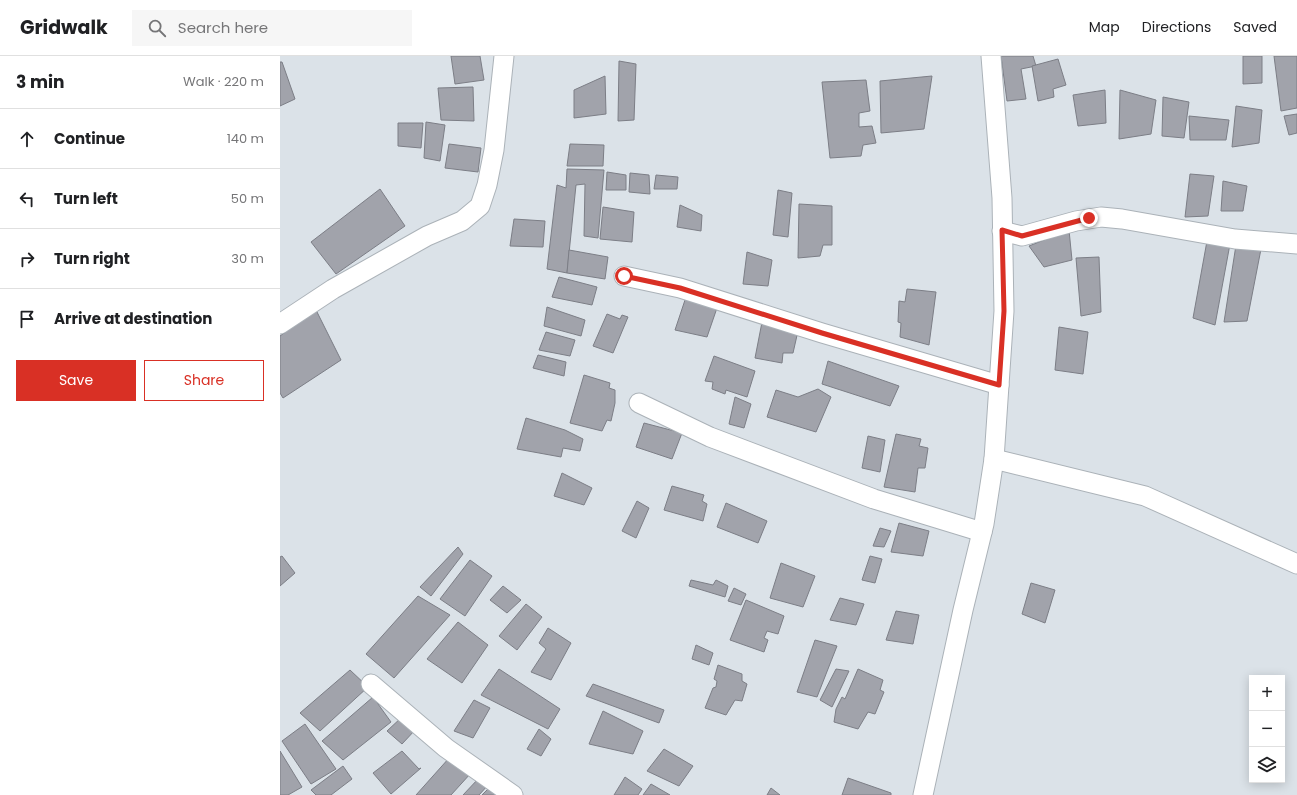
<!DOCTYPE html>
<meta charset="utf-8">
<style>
body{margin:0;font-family:Poppins,sans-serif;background:#f6f6f6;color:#202124}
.controls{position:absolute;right:12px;bottom:12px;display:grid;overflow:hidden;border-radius:0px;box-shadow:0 2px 10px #0003}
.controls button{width:36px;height:36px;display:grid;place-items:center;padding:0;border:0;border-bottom:1px solid #e0e0e0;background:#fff;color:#202124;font:20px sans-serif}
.stop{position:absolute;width:12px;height:12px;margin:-9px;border:3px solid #d93025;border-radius:50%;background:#fff}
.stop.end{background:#d93025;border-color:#fff;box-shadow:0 1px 4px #0008}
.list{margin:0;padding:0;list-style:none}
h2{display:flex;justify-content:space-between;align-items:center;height:52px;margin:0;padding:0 16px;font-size:17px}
h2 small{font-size:13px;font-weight:400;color:#757577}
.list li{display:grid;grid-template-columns:26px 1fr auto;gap:12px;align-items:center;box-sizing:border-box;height:60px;padding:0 16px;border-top:1px solid #e0e0e0}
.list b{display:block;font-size:15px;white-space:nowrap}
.list em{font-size:13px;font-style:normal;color:#757577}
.actions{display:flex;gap:8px;padding:12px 16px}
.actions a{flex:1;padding:9px 0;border:1px solid #d93025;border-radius:0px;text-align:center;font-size:14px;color:#d93025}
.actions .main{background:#d93025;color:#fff}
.icon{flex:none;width:22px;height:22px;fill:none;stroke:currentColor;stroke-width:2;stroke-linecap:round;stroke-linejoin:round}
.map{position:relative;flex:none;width:1017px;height:739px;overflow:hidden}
header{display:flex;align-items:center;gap:24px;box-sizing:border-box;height:56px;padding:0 20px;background:#fff;border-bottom:1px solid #e0e0e0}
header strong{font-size:19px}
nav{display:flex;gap:22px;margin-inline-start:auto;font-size:14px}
.search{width:280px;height:36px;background:#f6f6f6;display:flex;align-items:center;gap:10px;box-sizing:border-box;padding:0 14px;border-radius:0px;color:#757577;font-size:15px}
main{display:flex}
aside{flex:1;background:#fff}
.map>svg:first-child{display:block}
.building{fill:#a1a3ab;stroke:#7c7e86}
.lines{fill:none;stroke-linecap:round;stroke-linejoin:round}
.street-casing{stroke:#abb2b8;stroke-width:21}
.street{stroke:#fff;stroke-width:19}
.route{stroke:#d93025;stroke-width:5}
</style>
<header>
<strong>Gridwalk</strong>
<div class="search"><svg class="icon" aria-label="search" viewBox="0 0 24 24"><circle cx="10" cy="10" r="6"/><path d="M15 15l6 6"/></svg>Search here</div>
<nav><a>Map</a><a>Directions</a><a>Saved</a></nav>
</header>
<main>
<aside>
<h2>3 min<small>Walk · 220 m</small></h2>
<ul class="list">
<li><svg class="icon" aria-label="ahead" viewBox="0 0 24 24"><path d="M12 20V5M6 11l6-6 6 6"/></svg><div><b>Continue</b></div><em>140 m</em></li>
<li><svg class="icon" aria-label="left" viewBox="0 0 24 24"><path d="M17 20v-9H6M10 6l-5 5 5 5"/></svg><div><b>Turn left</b></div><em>50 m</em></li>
<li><svg class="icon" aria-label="right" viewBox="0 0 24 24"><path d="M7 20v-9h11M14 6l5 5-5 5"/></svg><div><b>Turn right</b></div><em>30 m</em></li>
<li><svg class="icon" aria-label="arrive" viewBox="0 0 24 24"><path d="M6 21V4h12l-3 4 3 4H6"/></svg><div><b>Arrive at destination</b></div></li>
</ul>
<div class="actions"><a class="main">Save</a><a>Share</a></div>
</aside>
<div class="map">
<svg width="1017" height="739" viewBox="0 0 1017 739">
<rect width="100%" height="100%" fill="#dbe2e8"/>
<g class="building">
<path d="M171 0H200L204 24 175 28Z"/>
<path d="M721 0H753L756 10 741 13 746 43 727 45Z"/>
<path d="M963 0H982V27L963 28Z"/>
<path d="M994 0H1017V52L1001 55Z"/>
<path d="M778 3 786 29 773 33 774 41 758 45 752 10Z"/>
<path d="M339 5 356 8 354 64 338 65Z"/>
<path d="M0 6H2L15 43 0 50Z"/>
<path d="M325 20 326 58 294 62V34Z"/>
<path d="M652 20 644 73 601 77 600 25Z"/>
<path d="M586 24 590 55 579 57V71L592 70 596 87 583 89 581 100 550 102 542 26Z"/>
<path d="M193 31 194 65 161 64 158 32Z"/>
<path d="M825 34 826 67 798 70 793 39Z"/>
<path d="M840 34 876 44 871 78 839 83Z"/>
<path d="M883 41 909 46 904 82 882 80Z"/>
<path d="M956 50 982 54 979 87 952 91Z"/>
<path d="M1017 58V77L1009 79 1004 60Z"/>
<path d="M909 60 949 64 946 84H910Z"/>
<path d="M146 66 165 69 160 105 144 102Z"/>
<path d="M118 67H143L141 92 118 90Z"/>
<path d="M169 88 201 92 198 116 165 112Z"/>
<path d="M290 88 324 89 323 110H287Z"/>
<path d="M287 113 324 114 318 182 304 180 305 128 296 129 287 217 267 213 277 129 286 132Z"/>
<path d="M327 116 346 119V134H326Z"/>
<path d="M350 117 369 119 370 138 349 136Z"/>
<path d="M910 118 934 120 928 160 905 161Z"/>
<path d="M376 119 398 121 397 133H374Z"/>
<path d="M943 125 967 130 963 155H941Z"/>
<path d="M100 133 125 170 56 218 31 186Z"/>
<path d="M498 134 512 137 508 181 493 179Z"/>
<path d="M519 148 552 150V189H543L540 200 518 202Z"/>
<path d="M400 149 422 159 421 175 397 171Z"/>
<path d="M323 151 354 156 352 186 320 183Z"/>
<path d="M234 163 265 165 263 191 230 190Z"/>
<path d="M789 174 792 204 764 211 749 190Z"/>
<path d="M927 185 950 188 935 269 913 262Z"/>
<path d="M956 189 981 193 967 265 944 266Z"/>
<path d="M289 194 328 201 325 223 287 217Z"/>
<path d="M467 196 492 204 488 230 463 228Z"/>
<path d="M819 201 821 256 801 260 796 202Z"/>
<path d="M279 221 317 231 312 249 272 241Z"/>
<path d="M627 233 656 236 649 289 620 281 621 267 618 266 619 245 625 246Z"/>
<path d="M407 238 438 249 427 281 395 274Z"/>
<path d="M267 251 305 264 301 280 264 270Z"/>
<path d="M36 254 61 304 3 342 0 337V280Z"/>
<path d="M327 258 340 263 342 259 348 261 333 297 313 290Z"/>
<path d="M483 261 518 275 513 297H503L502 307 475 302Z"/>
<path d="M779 271 808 276 803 318 775 314Z"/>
<path d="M266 276 295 284 290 300 259 294Z"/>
<path d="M258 299 286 306 284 320 253 312Z"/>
<path d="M434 300 475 315 467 341 446 334 445 338 432 333 433 326 425 325Z"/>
<path d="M548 305 619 330 610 350 542 328Z"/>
<path d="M304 319 330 327 329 332 335 334V347L331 365 327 364 322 375 290 367Z"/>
<path d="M538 333 551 341 536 376 487 361 496 334 518 341Z"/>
<path d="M455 341 471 348 464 372 449 368Z"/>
<path d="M246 362 285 374 303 383 300 395 283 392 281 401 237 393Z"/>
<path d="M364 367 402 377 392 403 356 391Z"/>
<path d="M616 378 641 383 639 390 648 392 645 412H638L635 436 604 431Z"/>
<path d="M588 380 605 384 600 416 582 412Z"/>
<path d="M282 417 312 432 304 449 274 440Z"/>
<path d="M392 430 424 439 422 445 427 448 423 465 384 454Z"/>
<path d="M357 445 369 452 356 482 342 475Z"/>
<path d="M446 447 487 465 478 487 437 471Z"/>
<path d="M619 467 649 475 643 500 611 496Z"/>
<path d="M600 472 611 475 604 491 593 490Z"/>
<path d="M178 491 183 498 151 540 140 531Z"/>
<path d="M2 500 15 517 0 530V501Z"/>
<path d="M590 500 602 503 595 527 582 524Z"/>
<path d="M190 504 212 520 185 560 160 543Z"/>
<path d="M501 507 535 520 523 551 490 542Z"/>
<path d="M411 524 433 529 436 524 448 530 445 541 409 530Z"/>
<path d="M751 527 775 534 765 567 742 558Z"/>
<path d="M223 530 241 544 227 557 210 544Z"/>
<path d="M454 532 466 538 461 549 448 545Z"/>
<path d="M138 540 170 559 114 622 86 598Z"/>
<path d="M560 542 584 548 576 569 550 564Z"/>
<path d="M466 544 504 560 498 578 487 575 484 582 488 584 484 596 450 584Z"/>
<path d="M246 548 262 561 237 594 219 580Z"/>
<path d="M616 555 639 559 633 588 606 584Z"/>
<path d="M178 566 208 589 182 627 147 603Z"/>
<path d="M268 572 291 587 271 624 251 616 266 593 259 587Z"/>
<path d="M535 584 557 590 537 641 517 636Z"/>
<path d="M416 589 433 597 429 609 412 603Z"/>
<path d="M438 609 462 618V625L467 628 462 645 455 644 446 659 425 652 433 632 436 631 437 625 434 623Z"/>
<path d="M219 613 280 653 268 673 201 639Z"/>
<path d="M556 613 569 615 552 651 540 644Z"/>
<path d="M578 613 603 624 600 634 604 636 595 658 588 656 578 673 554 666 556 653 562 641 565 643Z"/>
<path d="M70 614 88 631 40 675 20 657Z"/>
<path d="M313 628 384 654 379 667 306 640Z"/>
<path d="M93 641 111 666 63 704 42 685Z"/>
<path d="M194 644 210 652 193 682 174 675Z"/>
<path d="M323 655 363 675 353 698 309 688Z"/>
<path d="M123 660 136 673 122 688 107 675Z"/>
<path d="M25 668 56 713 31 728 2 685Z"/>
<path d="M259 673 271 683 261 700 247 693Z"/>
<path d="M384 693 413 710 399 730 367 715Z"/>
<path d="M0 695 22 731 8 739H0Z"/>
<path d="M122 695 139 713 141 712 111 738 93 717Z"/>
<path d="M170 701 191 717 171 739H136Z"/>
<path d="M63 710 72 723 51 739H36L31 734Z"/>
<path d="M345 721 362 733 358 739H334Z"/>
<path d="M199 722 209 728 199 739H183Z"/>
<path d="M568 722 611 737V739H562Z"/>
<path d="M213 728 225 739H202Z"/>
<path d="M371 728 390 739H363Z"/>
<path d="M491 732 500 739H487Z"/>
</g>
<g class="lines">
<defs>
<g id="street">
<path d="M722 175 742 180 796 165 821 161 842 163 955 183 1017 188"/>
<path d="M344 220 400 232 542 277 719 329"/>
<path d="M0 268 53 233 147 180 182 165 200 150 207 129 214 94 224 0"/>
<path d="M359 347 430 381 594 443 702 476"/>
<path d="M714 403 865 440 1017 508"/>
<path d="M91 628 166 692 233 739"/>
<path d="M643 739 683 554 704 468 714 403 724 255 722 142 711 0"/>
</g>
</defs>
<use href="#street" class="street-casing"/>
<use href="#street" class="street"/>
</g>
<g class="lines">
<path class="route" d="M344 220 400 232 542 277 719 329 724 255 722 174 742 180 809 162"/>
</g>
</svg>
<div class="controls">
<button>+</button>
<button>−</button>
<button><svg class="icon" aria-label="layers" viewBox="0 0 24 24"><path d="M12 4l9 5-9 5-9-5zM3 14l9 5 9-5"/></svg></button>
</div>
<div class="stop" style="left:344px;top:220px"></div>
<div class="stop end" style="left:809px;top:162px"></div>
</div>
</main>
